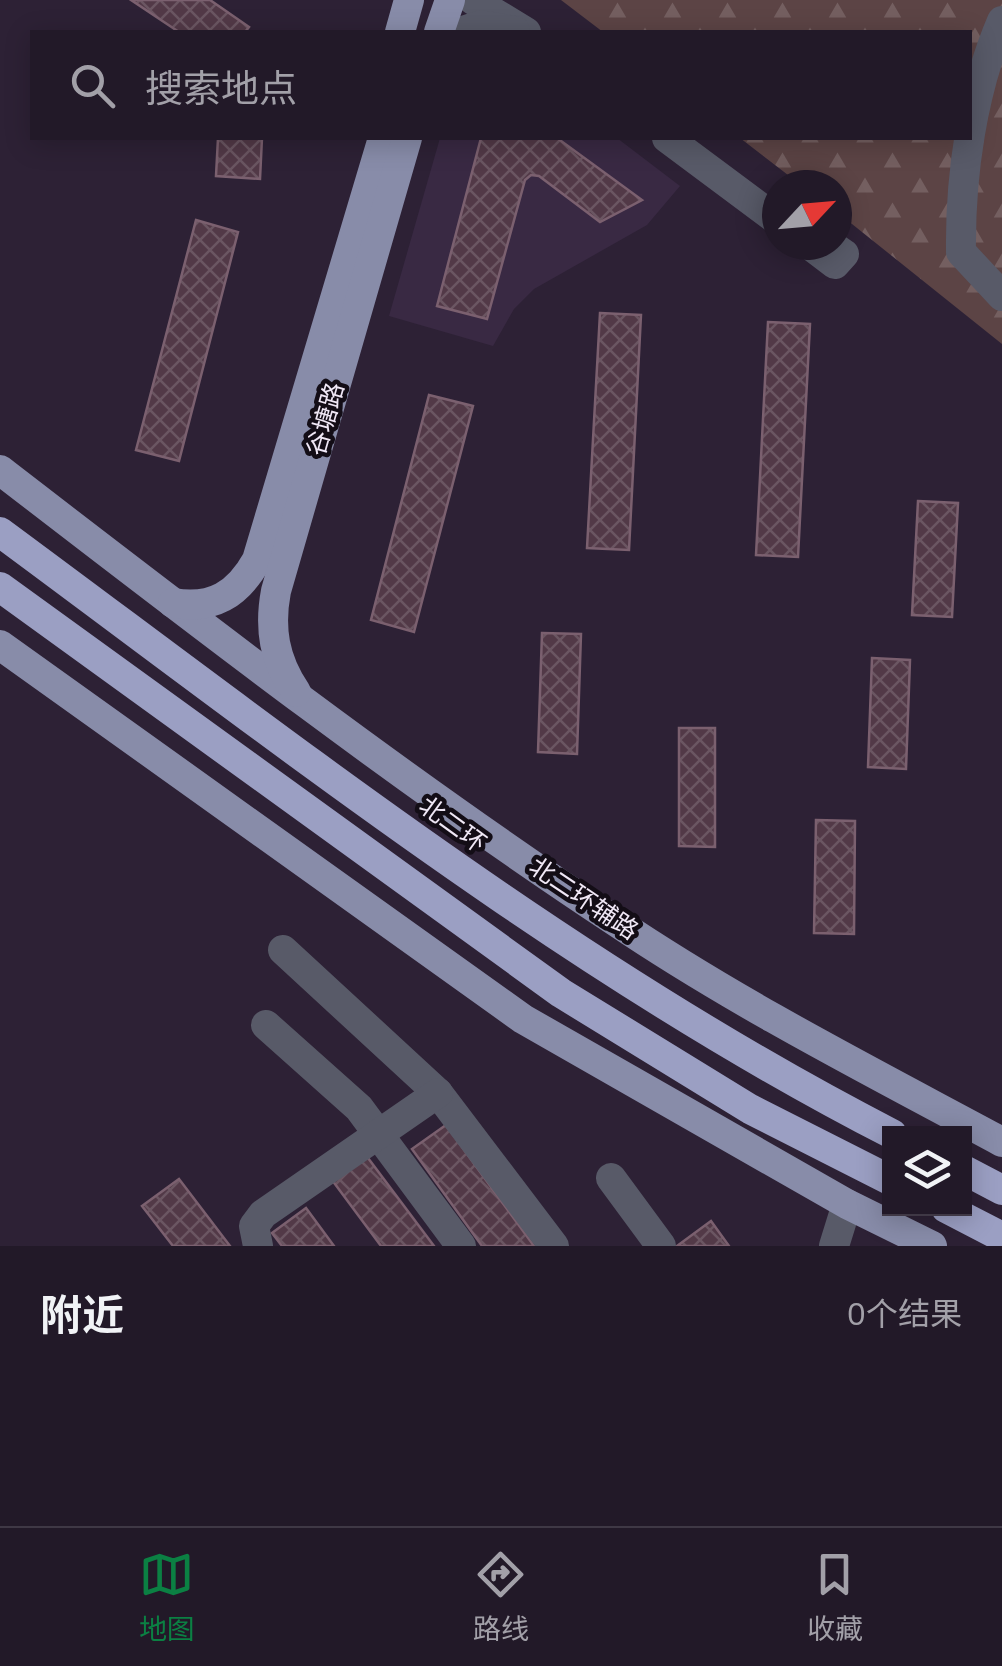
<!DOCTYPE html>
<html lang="zh">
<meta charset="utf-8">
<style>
body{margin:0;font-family:"IBM Plex Sans","Noto Sans SC",sans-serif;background:#2e2634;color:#f1f3f6}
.controls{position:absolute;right:30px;bottom:30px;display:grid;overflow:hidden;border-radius:0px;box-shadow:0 5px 25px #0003}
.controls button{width:90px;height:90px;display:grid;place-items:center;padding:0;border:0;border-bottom:2px solid #3f3845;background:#221928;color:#f1f3f6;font:50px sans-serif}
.compass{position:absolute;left:762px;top:170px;width:90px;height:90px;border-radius:50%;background:#221928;box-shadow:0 5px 25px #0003;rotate:64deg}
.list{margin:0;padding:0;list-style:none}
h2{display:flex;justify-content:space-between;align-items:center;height:130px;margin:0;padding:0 40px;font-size:42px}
h2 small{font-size:32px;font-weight:400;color:#a2a0a8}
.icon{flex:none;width:55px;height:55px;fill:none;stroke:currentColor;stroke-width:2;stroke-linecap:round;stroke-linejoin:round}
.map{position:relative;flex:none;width:1002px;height:1246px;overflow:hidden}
.search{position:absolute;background:#221928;box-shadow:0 5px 25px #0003;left:30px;right:30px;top:30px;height:110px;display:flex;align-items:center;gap:25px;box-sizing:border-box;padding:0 35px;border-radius:0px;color:#a2a0a8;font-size:38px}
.sheet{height:280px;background:#221928}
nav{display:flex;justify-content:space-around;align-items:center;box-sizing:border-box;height:140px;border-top:2px solid #3f3845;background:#221928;font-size:28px;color:#a2a0a8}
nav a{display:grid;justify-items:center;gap:5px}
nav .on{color:#0b8043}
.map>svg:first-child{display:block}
.built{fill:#392943}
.forest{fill:url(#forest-firs)}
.building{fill:url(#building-cross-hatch);stroke:#7b606f;stroke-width:2.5}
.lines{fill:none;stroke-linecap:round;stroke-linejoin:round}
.minor{stroke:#585a68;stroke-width:30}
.major{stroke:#888ca9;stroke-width:30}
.highway{stroke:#9b9fc3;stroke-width:30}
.labels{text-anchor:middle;stroke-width:9;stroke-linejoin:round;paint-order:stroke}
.street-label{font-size:25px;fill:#f0e8f6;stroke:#130d16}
</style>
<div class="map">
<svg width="1002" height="1246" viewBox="0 0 1002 1246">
<defs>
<pattern id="forest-firs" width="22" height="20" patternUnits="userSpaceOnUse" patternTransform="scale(2.5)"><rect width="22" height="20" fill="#5c4445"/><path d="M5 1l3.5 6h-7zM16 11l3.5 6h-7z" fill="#745f60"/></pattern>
<pattern id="building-cross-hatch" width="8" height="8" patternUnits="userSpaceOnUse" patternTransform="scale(2.5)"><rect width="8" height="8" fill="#523947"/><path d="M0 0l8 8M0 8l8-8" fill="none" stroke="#6b5662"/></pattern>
</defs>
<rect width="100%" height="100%" fill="#2d2135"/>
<path class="built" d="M440 138H617L680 186 647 225 534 289 514 309 493 346 389 316Z"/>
<path class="forest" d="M561 0H1002V344L837 212V185H801L740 138H970V32H603Z"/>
<g class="building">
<path d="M131 0H210L249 27 245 32H179Z"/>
<path d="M218 138H262L260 179 216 176Z"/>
<path d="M481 138H557L642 200 600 222 539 176 531 175 525 180 487 319 437 306Z"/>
<path d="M196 220 238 232 179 461 136 450Z"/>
<path d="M600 313 641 315 629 550 587 548Z"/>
<path d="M768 322 810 324 798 557 756 555Z"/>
<path d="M429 395 473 406 414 632 371 620Z"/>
<path d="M918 501 958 503 952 617 912 615Z"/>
<path d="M542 633 581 634 577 754 538 752Z"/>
<path d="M872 658 910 660 906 769 868 767Z"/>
<path d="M679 728H715V847L679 846Z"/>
<path d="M816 820 855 821 854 934 814 933Z"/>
<path d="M446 1125 534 1246H482L412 1149Z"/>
<path d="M365 1154 434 1246H381L332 1180Z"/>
<path d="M179 1179 230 1246H173L142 1206Z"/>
<path d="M306 1208 334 1246H282L272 1233Z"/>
<path d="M711 1221 729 1246H677Z"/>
</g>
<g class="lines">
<g class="minor">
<path d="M473 0 526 32"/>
<path d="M1002 21C972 91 960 176 961 252L1002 296"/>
<path d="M460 32 481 25 515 31"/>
<path d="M667 138 777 220"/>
<path d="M810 245 835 264 844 254 831 245"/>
<path d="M283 950 438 1093 554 1246"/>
<path d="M266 1025 359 1108 461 1246"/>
<path d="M611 1178 661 1246"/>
<path d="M258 1246 254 1226 263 1214 438 1093"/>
<path d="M834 1246 847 1204"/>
</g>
<g class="major">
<path d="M400 32 409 0"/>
<path d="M439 32 450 0"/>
<path d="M0 470C201 625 403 781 615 921 738 1004 872 1072 1002 1142"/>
<path d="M173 603C213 610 238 594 257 560L383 138"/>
<path d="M0 645 523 1019 847 1204 932 1246"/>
<path d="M296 692C274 660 269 628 276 591L407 138"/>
</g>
<g class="highway">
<path d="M0 532C287 744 574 971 892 1134"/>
<path d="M0 587 561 993 750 1109 890 1180"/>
<path d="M964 1170 1002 1190"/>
<path d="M946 1208 1002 1237"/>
</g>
</g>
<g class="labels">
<g class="street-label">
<text transform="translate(325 419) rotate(-74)" y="9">谷塘路</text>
<text transform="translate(453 824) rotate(36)" y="9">北二环</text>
<text transform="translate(584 898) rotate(34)" y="9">北二环辅路</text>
</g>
</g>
</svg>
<div class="controls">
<button><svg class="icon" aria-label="layers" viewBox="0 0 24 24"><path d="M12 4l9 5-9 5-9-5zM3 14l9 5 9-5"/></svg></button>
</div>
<svg class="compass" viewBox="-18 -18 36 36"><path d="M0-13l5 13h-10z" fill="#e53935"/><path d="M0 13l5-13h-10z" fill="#a2a0a8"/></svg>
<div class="search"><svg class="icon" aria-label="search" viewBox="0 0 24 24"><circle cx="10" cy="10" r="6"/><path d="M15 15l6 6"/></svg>搜索地点</div>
</div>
<section class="sheet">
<h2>附近<small>0个结果</small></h2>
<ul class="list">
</ul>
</section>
<nav>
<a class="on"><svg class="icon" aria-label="map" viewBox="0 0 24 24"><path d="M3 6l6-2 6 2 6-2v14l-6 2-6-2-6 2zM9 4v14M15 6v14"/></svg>地图</a>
<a><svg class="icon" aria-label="directions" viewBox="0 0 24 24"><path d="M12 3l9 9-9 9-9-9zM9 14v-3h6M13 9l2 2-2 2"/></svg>路线</a>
<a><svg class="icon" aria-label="saved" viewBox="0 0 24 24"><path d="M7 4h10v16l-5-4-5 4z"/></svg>收藏</a>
</nav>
